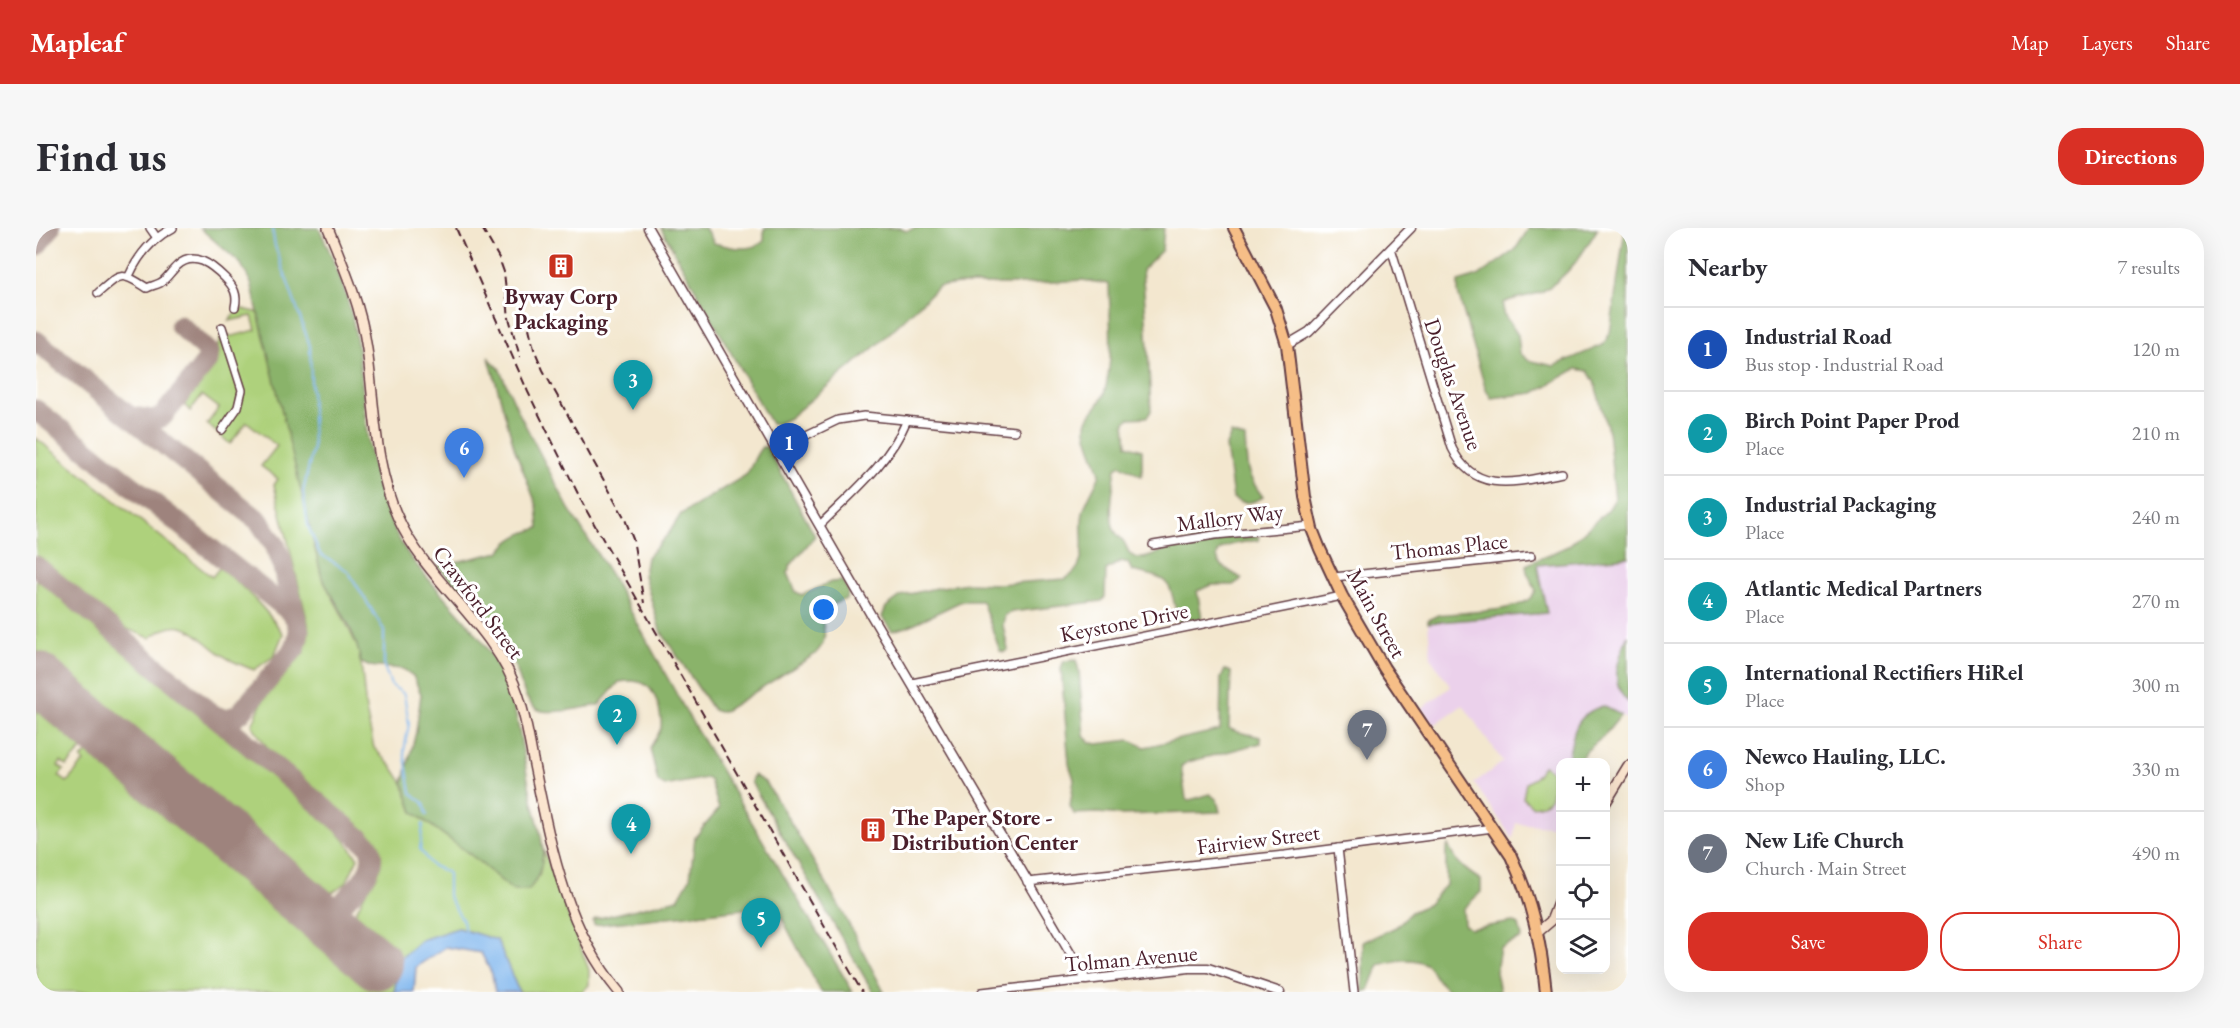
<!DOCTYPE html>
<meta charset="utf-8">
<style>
body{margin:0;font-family:"EB Garamond",serif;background:#f7f7f7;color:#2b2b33}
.controls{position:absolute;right:18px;bottom:18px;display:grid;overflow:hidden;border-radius:12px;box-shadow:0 6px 24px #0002}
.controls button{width:54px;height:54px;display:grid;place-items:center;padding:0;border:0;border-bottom:2px solid #e1e1e2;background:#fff;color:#2b2b33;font:30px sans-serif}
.you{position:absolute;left:788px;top:382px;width:21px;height:21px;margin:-15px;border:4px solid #fff;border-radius:50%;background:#1a73e8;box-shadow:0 0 0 9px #1a73e833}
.badge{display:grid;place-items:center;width:39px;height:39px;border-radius:50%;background:#d93025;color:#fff;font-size:20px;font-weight:700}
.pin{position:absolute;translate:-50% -50px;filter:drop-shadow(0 2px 3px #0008)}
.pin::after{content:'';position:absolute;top:32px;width:21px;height:18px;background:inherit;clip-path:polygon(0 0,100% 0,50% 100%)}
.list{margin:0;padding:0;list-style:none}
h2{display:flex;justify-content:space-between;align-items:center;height:78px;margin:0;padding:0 24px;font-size:26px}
h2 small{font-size:20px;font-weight:400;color:#7c7c81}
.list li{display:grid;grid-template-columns:39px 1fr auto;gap:18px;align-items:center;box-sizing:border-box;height:84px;padding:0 24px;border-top:2px solid #e1e1e2}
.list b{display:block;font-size:22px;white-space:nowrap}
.list p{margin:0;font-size:20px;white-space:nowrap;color:#7c7c81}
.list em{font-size:20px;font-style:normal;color:#7c7c81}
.actions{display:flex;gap:12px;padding:18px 24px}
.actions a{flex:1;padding:14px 0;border:2px solid #d93025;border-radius:24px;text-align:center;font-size:21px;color:#d93025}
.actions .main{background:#d93025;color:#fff}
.icon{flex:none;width:33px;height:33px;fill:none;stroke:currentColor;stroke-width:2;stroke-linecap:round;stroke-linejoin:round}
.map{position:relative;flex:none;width:1592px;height:764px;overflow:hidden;border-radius:24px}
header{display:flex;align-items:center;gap:36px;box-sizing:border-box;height:84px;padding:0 30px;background:#d93025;color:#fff}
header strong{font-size:28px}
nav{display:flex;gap:33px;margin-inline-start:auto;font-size:21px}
.intro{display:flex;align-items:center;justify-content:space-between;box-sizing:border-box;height:144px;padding:0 36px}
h1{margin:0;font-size:42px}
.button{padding:15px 27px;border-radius:24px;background:#d93025;color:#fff;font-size:21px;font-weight:700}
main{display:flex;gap:36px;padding:0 36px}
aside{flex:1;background:#fff;border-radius:24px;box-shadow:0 6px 24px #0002}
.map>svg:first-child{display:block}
.built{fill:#ebd1eb}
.green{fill:#aed17b;stroke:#7c7853;stroke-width:1.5}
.forest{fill:#8ab36b;stroke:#6a694b;stroke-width:1.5}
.water{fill:#7eb5ed;stroke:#646a8c;stroke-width:1.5}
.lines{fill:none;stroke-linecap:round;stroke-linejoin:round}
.stream{stroke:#7eb5ed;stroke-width:2}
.taxiway{stroke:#9e837d;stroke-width:21}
.runway{stroke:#9e837d;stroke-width:52}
.minor-casing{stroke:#633d44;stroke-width:10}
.tertiary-casing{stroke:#633d44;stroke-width:11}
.secondary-casing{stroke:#633d44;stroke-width:12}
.primary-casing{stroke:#633d44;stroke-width:14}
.minor{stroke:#fff;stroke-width:7}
.tertiary{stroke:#fff;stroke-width:8}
.secondary{stroke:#fbe5cf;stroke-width:9}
.primary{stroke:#f6be87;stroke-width:10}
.rail{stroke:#4a1f2b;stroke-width:2;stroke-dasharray:9 4.5;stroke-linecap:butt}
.labels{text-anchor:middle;stroke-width:6;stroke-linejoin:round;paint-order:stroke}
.poi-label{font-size:22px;font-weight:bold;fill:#4a1f2b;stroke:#fff}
.street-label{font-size:22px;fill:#4a1f2b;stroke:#fff}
</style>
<header>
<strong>Mapleaf</strong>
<nav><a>Map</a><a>Layers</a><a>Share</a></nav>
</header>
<div class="intro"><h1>Find us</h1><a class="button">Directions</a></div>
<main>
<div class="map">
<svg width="1592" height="764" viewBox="0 0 1592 764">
<rect width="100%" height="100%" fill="#fff"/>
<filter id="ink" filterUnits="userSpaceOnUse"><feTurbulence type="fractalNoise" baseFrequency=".0167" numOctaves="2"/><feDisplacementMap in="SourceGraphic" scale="12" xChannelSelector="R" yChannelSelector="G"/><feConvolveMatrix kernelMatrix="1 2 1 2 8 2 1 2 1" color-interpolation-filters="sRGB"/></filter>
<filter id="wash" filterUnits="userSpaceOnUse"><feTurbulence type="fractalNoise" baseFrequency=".008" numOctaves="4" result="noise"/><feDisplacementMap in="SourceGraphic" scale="24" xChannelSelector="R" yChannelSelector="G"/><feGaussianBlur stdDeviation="1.35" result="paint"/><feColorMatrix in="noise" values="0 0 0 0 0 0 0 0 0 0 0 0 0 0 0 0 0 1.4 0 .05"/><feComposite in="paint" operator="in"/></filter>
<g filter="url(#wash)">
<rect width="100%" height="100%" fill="#f3e7cf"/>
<path class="built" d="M1592 329V492L1576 482 1532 534H1524V599L1480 595 1477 611 1438 555 1467 534 1427 477 1398 497 1386 480 1415 459 1395 430 1392 395 1511 385 1501 337Z"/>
<g class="green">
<path d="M202 80 224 85 286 350 304 383 324 424 330 483 338 520 357 540 367 555 377 584 435 627 503 648 508 623 553 742V757L546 764H483L461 712 422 700 360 756 358 764H0V472L52 515 31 538 25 534 22 538 28 542 23 548 31 554 48 534 45 531 56 518 330 750 353 723 316 691 343 638V625L338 614 233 522 216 497C220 489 223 479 228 471 241 449 277 423 272 395L238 257 242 251 225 238 241 218 211 194 194 216 171 196 183 180 166 167 154 183 145 173 174 138 186 107 197 108 220 102 216 88 193 93Z"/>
<path d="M0 210 176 349 184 339C208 360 230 380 247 406L238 428 218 442C209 438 199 435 191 430 162 412 150 382 114 410L89 400 81 395 0 330Z"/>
<path d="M0 349C67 400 132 456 196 511 240 548 290 583 322 630L310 655 289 669 0 426Z"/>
<path d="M1508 537 1516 544C1516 563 1521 576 1496 578L1487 570 1490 555 1498 550Z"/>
</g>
<g class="forest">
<path d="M164 0H283C298 32 311 64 318 98 329 151 326 208 342 260 350 283 360 310 375 330 404 368 443 400 465 444 484 483 486 529 496 571 504 606 517 631 493 662H476L435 627 377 584 367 555 380 504 385 466 377 448 367 441 332 438 324 434C323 408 299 373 286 350L215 55 205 36Z"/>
<path d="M625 0H669L678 15C694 19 714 25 728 13V0H864L870 3 880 0H1128L1126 22 1106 42C1111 89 1113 136 1115 183L1111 189 1094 190 1089 194 1091 217 1106 222V246L1105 248 1085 237 1080 240C1078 256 1071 289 1079 303 1081 308 1085 310 1088 314 1092 321 1092 328 1102 330 1112 332 1126 322 1136 319 1158 312 1201 303 1223 309V312C1213 314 1172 315 1183 334 1187 341 1200 346 1206 351L1197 357H1175L1161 363 1166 390 1143 395C1132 356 1141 351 1096 343L1092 335 1085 333 1070 342 1069 369 1066 373 976 384 969 387 967 397 972 422 969 424 964 423 946 373H926L871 399 856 403 846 389 850 379 865 368 900 360 931 355 962 356 1029 351C1058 336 1040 304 1048 281 1052 269 1060 257 1064 246 1061 233 1051 214 1050 202 1048 187 1063 180 1068 166 1078 131 1074 93 1073 56L1046 52 987 56H923L902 59 842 116 753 190 741 196H735Z"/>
<path d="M1493 0H1562C1547 25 1533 48 1507 63 1495 69 1479 69 1467 75V85L1482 107 1484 125 1492 132 1518 138 1567 117 1574 105 1589 0H1592V329L1501 337 1511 385 1392 395V392L1402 387C1426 383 1489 387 1500 363L1491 344 1490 337 1532 318 1572 282 1579 271 1572 202 1558 153 1552 143 1540 141 1498 165 1455 170 1449 159 1422 65V54L1442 48 1479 22Z"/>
<path d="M453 130 463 140 483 185 533 281 574 346 656 494 817 764H785L741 681 736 678 558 697 557 693 559 691 642 671 654 650 659 609 683 581 674 552 670 550 629 558 622 554 614 520C617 513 624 506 625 499 626 493 624 486 623 480 617 457 607 450 583 454L563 477C548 479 516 487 503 482 487 476 485 449 477 434 460 399 429 369 403 339L402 334 415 335 464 324C474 309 487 305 503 300L501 278 479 222Z"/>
<path d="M1195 206 1209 210C1211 238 1209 246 1227 269 1217 275 1208 277 1197 270L1190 218Z"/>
<path d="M726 219H731L779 308 754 338 752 345 760 364 766 367 795 354 806 353 812 362 811 371C805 373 798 375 793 379 775 392 802 405 778 427L690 482 683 484 677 482 624 402 608 347 611 329 633 305 645 286 710 247C717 237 718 228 726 219Z"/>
<path d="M1592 407V474C1572 454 1583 430 1592 407Z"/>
<path d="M1040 432 1043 443 1048 508 1054 514 1061 516 1094 512 1109 519 1184 502 1185 449 1189 442 1195 444 1193 500C1199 505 1215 506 1224 509L1225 515 1152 534 1145 538 1150 571 1154 572 1174 566 1181 572 1184 584 1086 587 1061 585 1038 586 1034 578 1038 551 1033 536 1025 440 1028 433Z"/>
<path d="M1567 478 1585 487 1568 508 1548 525 1543 534H1532C1536 508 1538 486 1567 478Z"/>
<path d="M717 547 729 554 751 588 806 683 848 764H837L715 554Z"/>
<path d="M1412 617C1418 633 1430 643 1445 652V664L1427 681 1428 696 1434 701 1477 694 1483 697 1486 710 1464 720 1460 744 1464 764H1412C1409 756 1404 756 1400 750 1397 746 1395 740 1391 737 1377 728 1358 733 1343 737L1333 762 1327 764V714L1360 699 1375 684 1391 677 1410 657V622Z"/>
</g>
<path class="water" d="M422 700 461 712 483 764H459L456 746 445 725 410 719 380 739 378 764H358L365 730 385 712Z"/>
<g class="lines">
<g class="stream">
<path d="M236 0 239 18 274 118 277 220 267 264 272 298 284 326 312 343 348 402V439L355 457 368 466 373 496 368 523 375 565 388 575 391 587"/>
<path d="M387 596 384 621 395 637 412 645V668L427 693 429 704"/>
</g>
<g class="taxiway">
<path d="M0 18 14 0"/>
<path d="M0 113 223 293 239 317 245 332 263 403 262 410 259 420 205 484C195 492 187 492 177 487"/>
<path d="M0 182 256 385 259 390"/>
<path d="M96 189 116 192 126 189 172 132 173 124 144 98"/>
<path d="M0 338 333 618C344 642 319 660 305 677 294 686 284 684 272 678"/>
</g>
<path class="runway" d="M0 449 341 736"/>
</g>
</g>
<g filter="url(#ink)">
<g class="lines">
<defs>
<g id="minor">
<path d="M114 0 121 10"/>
<path d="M1355 20 1416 220C1439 269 1484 253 1526 245"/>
<path d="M93 48C102 28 117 10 137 0"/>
<path d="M62 65C85 45 85 43 111 60 115 58 120 57 124 55 130 52 135 43 141 38 158 22 176 37 189 50 198 59 202 67 199 79"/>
<path d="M186 202 202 179 206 162 186 99"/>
<path d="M741 221 802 192 828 188 979 203"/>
<path d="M784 297C816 265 853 235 871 192"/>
<path d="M1117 317 1179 307 1275 298"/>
<path d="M1298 349 1495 328"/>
<path d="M876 455 1306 368"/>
<path d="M1302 620 1318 764"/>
<path d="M991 654 1249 627 1457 600"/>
<path d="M946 764 1050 752"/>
</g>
<g id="tertiary">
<path d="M612 0 835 387 1050 752 1153 740H1172L1244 764"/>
<path d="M1251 117 1273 104 1375 0"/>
</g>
<g id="secondary">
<path d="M292 0C308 39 325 78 331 121 339 177 338 238 362 290 391 355 459 397 482 466 489 487 493 510 497 532 514 614 528 698 583 764"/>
<path d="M1570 574 1592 538"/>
<path d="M1502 704 1515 693 1524 670"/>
</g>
<path id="primary" d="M1198 0 1240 81 1251 117 1269 269 1276 301 1284 321 1306 368 1348 440 1475 628C1496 673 1505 715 1510 764"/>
</defs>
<use href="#minor" class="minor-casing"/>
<use href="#tertiary" class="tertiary-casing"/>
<use href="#secondary" class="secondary-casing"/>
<use href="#primary" class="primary-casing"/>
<use href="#minor" class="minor"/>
<use href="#tertiary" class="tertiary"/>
<use href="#secondary" class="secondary"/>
<use href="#primary" class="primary"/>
<g class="rail">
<path d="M420 0 492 164 549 280 826 764"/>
<path d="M446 0 463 30 468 44 473 90 484 129"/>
<path d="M493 100 498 121 507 142 588 289 597 311 608 375"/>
</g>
</g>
</g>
<defs>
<symbol id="building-square" viewBox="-11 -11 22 22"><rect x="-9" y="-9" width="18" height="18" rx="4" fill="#c8321e" stroke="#fff"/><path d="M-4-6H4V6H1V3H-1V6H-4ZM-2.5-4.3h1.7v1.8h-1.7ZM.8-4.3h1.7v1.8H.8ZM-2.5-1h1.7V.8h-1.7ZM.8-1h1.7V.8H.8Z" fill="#fff"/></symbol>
</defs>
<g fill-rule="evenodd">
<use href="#building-square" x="510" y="23" width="30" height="30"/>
<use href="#building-square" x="822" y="587" width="30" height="30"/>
</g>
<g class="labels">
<g class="poi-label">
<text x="525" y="76">Byway Corp<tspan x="525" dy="25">Packaging</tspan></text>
<text x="856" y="597" text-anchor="start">The Paper Store -<tspan x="856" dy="25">Distribution Center</tspan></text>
</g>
<g class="street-label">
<text transform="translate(1418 156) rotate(71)" y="8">Douglas Avenue</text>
<text transform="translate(1194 289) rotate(-7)" y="8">Mallory Way</text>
<text transform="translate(1413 318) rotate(-6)" y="8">Thomas Place</text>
<text transform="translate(443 374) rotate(53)" y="8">Crawford Street</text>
<text transform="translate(1341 385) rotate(61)" y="8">Main Street</text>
<text transform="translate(1088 394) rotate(-11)" y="8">Keystone Drive</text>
<text transform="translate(1222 611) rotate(-7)" y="8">Fairview Street</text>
<text transform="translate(1095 730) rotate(-5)" y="8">Tolman Avenue</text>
</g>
</g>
</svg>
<div class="controls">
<button>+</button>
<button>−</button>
<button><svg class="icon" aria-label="locate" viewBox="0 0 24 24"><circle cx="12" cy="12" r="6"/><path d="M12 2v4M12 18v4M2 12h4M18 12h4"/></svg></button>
<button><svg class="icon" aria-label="layers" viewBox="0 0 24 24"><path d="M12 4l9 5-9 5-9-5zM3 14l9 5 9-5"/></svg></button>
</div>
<div class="you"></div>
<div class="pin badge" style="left:753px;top:245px;background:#1a4fb4">1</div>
<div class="pin badge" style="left:581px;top:517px;background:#0f9aa8">2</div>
<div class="pin badge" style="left:597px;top:182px;background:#0f9aa8">3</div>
<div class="pin badge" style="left:595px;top:626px;background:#0f9aa8">4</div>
<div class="pin badge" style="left:725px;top:720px;background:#0f9aa8">5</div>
<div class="pin badge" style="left:428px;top:250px;background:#3f7fe0">6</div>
<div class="pin badge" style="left:1331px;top:532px;background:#6b7280">7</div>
</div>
<aside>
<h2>Nearby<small>7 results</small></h2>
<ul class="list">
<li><span class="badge" style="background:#1a4fb4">1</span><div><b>Industrial Road</b><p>Bus stop · Industrial Road</p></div><em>120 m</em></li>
<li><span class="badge" style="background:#0f9aa8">2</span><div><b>Birch Point Paper Prod</b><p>Place</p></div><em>210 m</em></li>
<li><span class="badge" style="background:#0f9aa8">3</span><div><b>Industrial Packaging</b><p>Place</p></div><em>240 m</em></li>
<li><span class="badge" style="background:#0f9aa8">4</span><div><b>Atlantic Medical Partners</b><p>Place</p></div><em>270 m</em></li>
<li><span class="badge" style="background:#0f9aa8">5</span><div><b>International Rectifiers HiRel</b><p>Place</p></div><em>300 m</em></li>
<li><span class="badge" style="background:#3f7fe0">6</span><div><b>Newco Hauling, LLC.</b><p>Shop</p></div><em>330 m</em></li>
<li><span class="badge" style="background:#6b7280">7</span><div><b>New Life Church</b><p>Church · Main Street</p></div><em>490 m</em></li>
</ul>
<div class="actions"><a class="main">Save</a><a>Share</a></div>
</aside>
</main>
